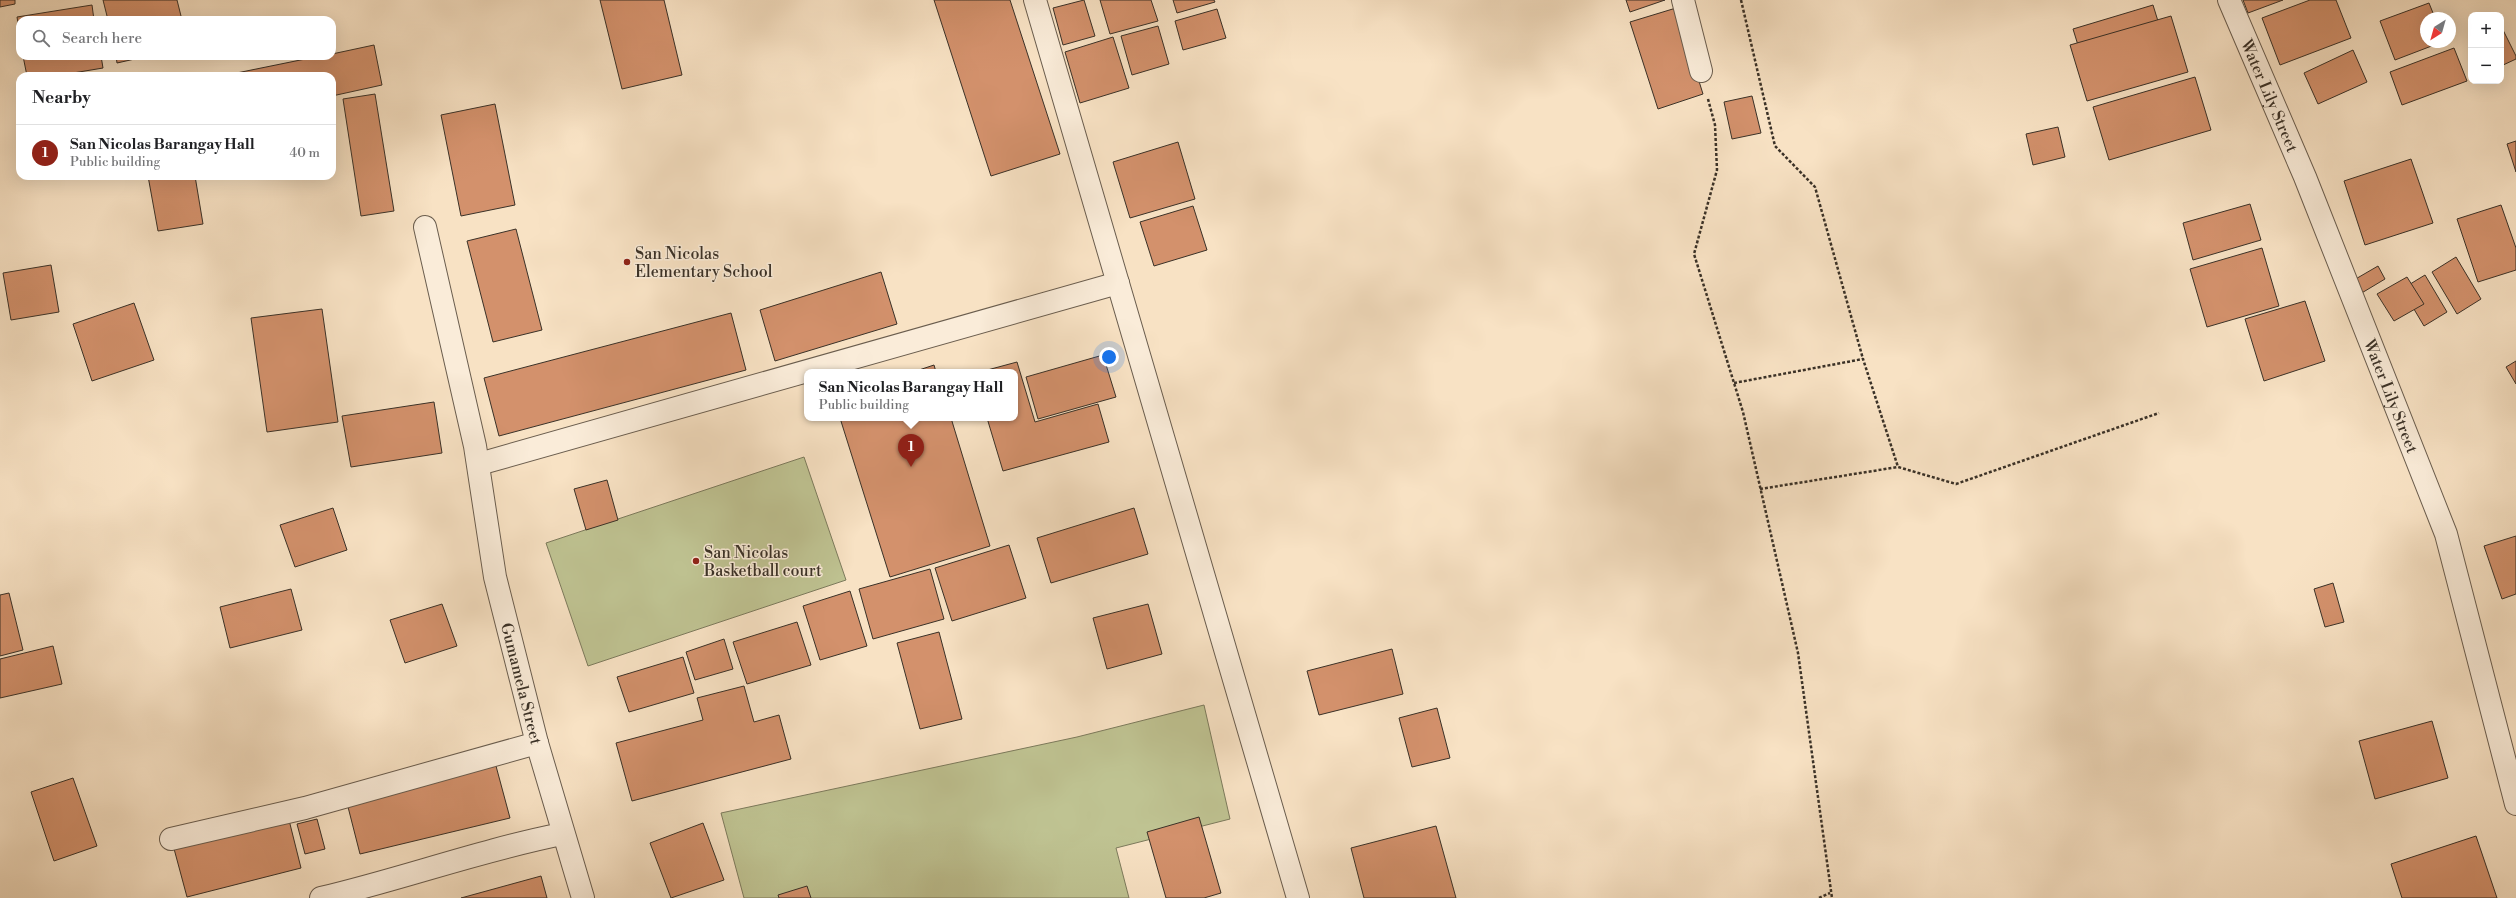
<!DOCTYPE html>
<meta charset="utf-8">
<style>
body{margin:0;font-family:"Libre Bodoni",serif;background:#f6f6f6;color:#202124}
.controls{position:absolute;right:12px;top:12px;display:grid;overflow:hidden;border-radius:8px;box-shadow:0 4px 16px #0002}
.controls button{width:36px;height:36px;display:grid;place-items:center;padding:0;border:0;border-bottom:1px solid #e0e0e0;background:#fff;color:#202124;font:20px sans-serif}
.compass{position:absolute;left:2420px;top:12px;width:36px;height:36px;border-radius:50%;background:#fff;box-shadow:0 4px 16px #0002;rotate:217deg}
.you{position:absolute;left:1109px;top:357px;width:14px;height:14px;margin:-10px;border:3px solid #fff;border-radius:50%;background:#1a73e8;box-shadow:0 0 0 6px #1a73e833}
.badge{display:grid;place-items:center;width:26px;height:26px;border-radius:50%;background:#8f2418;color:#fff;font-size:13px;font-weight:700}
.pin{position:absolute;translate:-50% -33px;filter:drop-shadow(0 1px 2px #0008)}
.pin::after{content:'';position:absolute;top:21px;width:14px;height:12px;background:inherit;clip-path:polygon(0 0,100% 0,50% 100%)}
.popup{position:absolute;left:804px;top:369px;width:214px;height:52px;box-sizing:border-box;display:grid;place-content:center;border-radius:8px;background:#fff;filter:drop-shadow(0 1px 3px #0005);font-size:13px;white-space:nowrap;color:#757577}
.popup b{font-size:15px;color:#202124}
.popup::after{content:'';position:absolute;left:50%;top:100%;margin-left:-8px;border:8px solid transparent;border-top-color:#fff}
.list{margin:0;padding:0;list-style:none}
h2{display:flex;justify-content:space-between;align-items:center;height:52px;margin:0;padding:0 16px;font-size:17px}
h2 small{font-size:13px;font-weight:400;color:#757577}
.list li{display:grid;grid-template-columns:26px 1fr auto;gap:12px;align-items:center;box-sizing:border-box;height:56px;padding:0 16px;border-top:1px solid #e0e0e0}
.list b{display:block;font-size:15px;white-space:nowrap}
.list p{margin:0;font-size:13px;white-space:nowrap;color:#757577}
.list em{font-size:13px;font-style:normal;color:#757577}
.icon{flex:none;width:22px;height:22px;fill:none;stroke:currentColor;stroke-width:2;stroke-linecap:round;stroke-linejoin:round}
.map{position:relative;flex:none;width:2516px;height:898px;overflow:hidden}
.search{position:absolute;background:#fff;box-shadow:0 4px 16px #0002;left:16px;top:16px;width:320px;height:44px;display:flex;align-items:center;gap:10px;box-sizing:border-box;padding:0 14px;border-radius:12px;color:#757577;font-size:15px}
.panel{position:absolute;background:#fff;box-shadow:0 4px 16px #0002;left:16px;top:72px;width:320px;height:108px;border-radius:12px}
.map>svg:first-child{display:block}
.green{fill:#bfc392;stroke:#7c7a5c}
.building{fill:#d3916c;stroke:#3a3127}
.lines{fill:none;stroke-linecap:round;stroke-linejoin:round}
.minor-casing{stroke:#6a5d4e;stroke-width:24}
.path{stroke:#3a3127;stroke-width:2.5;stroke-dasharray:3 2;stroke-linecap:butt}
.minor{stroke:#faecd9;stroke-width:22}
.poi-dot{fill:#8f2418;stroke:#faecd9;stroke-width:1.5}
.labels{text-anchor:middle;stroke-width:3;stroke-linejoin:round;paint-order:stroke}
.street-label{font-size:16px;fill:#3a3127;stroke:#faecd9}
.poi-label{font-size:16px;fill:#3a3127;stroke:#faecd9;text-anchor:start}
</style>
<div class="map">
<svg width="2516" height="898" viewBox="0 0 2516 898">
<rect width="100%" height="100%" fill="#f8e2c4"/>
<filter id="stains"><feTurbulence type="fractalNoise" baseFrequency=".005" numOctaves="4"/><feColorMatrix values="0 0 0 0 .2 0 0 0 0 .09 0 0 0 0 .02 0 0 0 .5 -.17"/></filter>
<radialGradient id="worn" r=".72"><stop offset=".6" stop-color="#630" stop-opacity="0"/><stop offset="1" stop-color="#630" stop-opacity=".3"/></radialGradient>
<g class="green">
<path d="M804 457 846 580 588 666 546 543Z"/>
<path d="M1204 705 1230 819 1116 848 1129 898H744L721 813 1077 737Z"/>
</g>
<g class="building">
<path d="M0 0H15V4L0 7Z"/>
<path d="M103 0H177L182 20H108Z"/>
<path d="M600 0H664L682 75 622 89Z"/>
<path d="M934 0H1010L1060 154 991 176Z"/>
<path d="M1084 0 1095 36 1063 45 1053 8Z"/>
<path d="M1100 0H1151L1158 21 1110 34Z"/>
<path d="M1173 0H1214L1215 2 1177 13Z"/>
<path d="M1626 0H1665L1630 12Z"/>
<path d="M2243 0H2283L2248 13Z"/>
<path d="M2310 0H2336L2351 38 2280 65 2262 18Z"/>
<path d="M2429 3 2435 18H2426V42H2442L2395 60 2380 21Z"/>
<path d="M92 5 94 20H20V36L17 17Z"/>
<path d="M2153 5 2170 60 2090 84 2073 29Z"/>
<path d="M1676 8 1703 94 1658 109 1630 22Z"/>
<path d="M1217 9 1226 38 1183 50 1175 21Z"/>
<path d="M2171 16 2188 72 2087 101 2070 45Z"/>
<path d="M1158 26 1169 64 1132 75 1121 36Z"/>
<path d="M2501 26 2516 56V59L2501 66Z"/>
<path d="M1113 37 1129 88 1080 103 1065 52Z"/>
<path d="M374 45 382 85 332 96V76H222L320 56H332V54Z"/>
<path d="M2454 48 2467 81 2402 105 2390 72Z"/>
<path d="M2353 50 2367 82 2318 104 2304 73Z"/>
<path d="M23 56H101L103 68 55 76H27Z"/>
<path d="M116 56H148L117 63Z"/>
<path d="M2195 77 2211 130 2109 160 2093 107Z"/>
<path d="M375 94 394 211 361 216 343 99Z"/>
<path d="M1752 96 1761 133 1732 139 1724 102Z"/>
<path d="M495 104 515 205 461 216 441 115Z"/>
<path d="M2058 127 2065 157 2033 165 2026 134Z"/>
<path d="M2516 141V172L2507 144Z"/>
<path d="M1178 142 1195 199 1130 218 1113 162Z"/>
<path d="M2411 159 2433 223 2365 245 2344 181Z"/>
<path d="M148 176H195L203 224 158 231Z"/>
<path d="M2250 204 2261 240 2193 260 2183 223Z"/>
<path d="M2501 205 2516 248V270L2478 282 2457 219Z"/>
<path d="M1193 206 1207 250 1154 266 1140 222Z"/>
<path d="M516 229 542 330 493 342 467 241Z"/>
<path d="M2262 248 2279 306 2207 327 2190 269Z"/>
<path d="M2456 257 2481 299 2457 314 2432 272Z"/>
<path d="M51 265 59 312 11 320 3 273Z"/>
<path d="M2378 266 2385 279 2355 297 2347 284Z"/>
<path d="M881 272 897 324 775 361 760 310Z"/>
<path d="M2425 275 2447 312 2424 326 2402 289Z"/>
<path d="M2407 277 2424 304 2394 321 2377 294Z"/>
<path d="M2305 301 2325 361 2264 381 2245 319Z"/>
<path d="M134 303 154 360 92 381 73 324Z"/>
<path d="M322 309 338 422 267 432 251 318Z"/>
<path d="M731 313 746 370 499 436 484 378Z"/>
<path d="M1103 355 1116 397 1038 419 1026 377Z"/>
<path d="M2516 361V384L2506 367Z"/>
<path d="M1017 362 1035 422 1098 404 1109 442 1003 471 987 418H1015V372H980Z"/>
<path d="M934 365 936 372H913Z"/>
<path d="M434 402 442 453 351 467 342 416Z"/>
<path d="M840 418H951L990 546 890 577Z"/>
<path d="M607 480 618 520 586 530 574 489Z"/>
<path d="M333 508 347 550 295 567 280 525Z"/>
<path d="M1134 508 1148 554 1051 583 1037 538Z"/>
<path d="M2516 536V594L2502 599 2484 546Z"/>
<path d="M1009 545 1026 598 952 621 935 568Z"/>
<path d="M930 569 944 619 873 639 859 589Z"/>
<path d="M2333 583 2344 622 2325 627 2314 589Z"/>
<path d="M291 589 302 630 230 648 220 607Z"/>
<path d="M850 591 867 646 820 660 803 606Z"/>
<path d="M9 593 23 650 0 656V595Z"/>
<path d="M442 604 457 646 405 663 390 620Z"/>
<path d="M1148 604 1162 654 1107 669 1093 618Z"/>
<path d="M797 622 811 665 747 684 733 642Z"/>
<path d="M939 632 962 719 920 729 897 643Z"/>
<path d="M724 639 733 669 695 680 686 652Z"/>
<path d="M53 646 62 684 0 698V659Z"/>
<path d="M1392 649 1403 694 1319 715 1307 671Z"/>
<path d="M683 657 694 693 629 712 617 677Z"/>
<path d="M744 686 754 722 779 715 791 759 632 801 616 743 703 720 697 698Z"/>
<path d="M1437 708 1450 758 1412 767 1399 718Z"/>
<path d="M2432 721 2448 778 2375 799 2359 741Z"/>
<path d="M496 766 510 818 360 854 347 803Z"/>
<path d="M73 778 97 846 54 861 31 792Z"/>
<path d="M288 816 301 868 187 897 173 845Z"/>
<path d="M1199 817 1221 893 1204 898H1166L1147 832Z"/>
<path d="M317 819 325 849 305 854 297 824Z"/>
<path d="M703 823 724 880 671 898 650 843Z"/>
<path d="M1436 826 1456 898H1364L1351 848Z"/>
<path d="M2476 836 2497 898H2402L2391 864Z"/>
<path d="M541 876 547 898H461Z"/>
<path d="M807 886 811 898H779L778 895Z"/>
</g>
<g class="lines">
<defs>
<g id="minor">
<path d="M1035 0 1298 898"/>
<path d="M1683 0 1701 71"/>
<path id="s1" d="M2229 0 2305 177 2446 534 2516 804"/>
<path id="s2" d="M425 227 475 446 495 577 537 743 583 898"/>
<path d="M479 464 1118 283"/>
<path d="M171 839 305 808 537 743"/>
<path d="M321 898C402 879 481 850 562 834"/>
</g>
</defs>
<use href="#minor" class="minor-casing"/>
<g class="path">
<path d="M1741 0 1775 146 1815 187 1863 359"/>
<path d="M1708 99 1715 125 1717 170 1694 254 1743 412 1798 653 1832 898"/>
<path d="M1734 383 1863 359 1898 467"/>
<path d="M1760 489 1898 467 1956 484 2159 413"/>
<path d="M1819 898 1830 893"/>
</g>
<use href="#minor" class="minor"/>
</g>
<g class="poi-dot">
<circle cx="627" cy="262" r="4"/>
<circle cx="696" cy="561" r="4"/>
</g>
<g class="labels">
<g class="street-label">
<text dy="6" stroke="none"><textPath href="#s1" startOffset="104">Water Lily Street</textPath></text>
<text dy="6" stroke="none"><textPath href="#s1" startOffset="428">Water Lily Street</textPath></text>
<text dy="6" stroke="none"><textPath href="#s2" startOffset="467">Gumamela Street</textPath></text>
</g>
<g class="poi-label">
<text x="635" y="259">San Nicolas<tspan x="635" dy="18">Elementary School</tspan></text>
<text x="704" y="558">San Nicolas<tspan x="704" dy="18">Basketball court</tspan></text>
</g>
</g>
<rect width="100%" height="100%" filter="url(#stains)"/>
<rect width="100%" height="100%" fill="url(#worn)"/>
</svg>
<div class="controls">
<button>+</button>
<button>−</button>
</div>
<svg class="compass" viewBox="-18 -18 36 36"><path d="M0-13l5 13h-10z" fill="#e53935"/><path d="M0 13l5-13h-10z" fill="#757577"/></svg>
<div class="you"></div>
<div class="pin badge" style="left:911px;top:467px">1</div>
<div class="popup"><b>San Nicolas Barangay Hall</b>Public building</div>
<div class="search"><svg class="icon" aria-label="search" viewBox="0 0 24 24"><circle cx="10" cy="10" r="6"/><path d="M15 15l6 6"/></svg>Search here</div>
<section class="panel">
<h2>Nearby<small></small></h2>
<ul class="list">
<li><span class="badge">1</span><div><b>San Nicolas Barangay Hall</b><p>Public building</p></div><em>40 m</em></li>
</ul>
</section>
</div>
